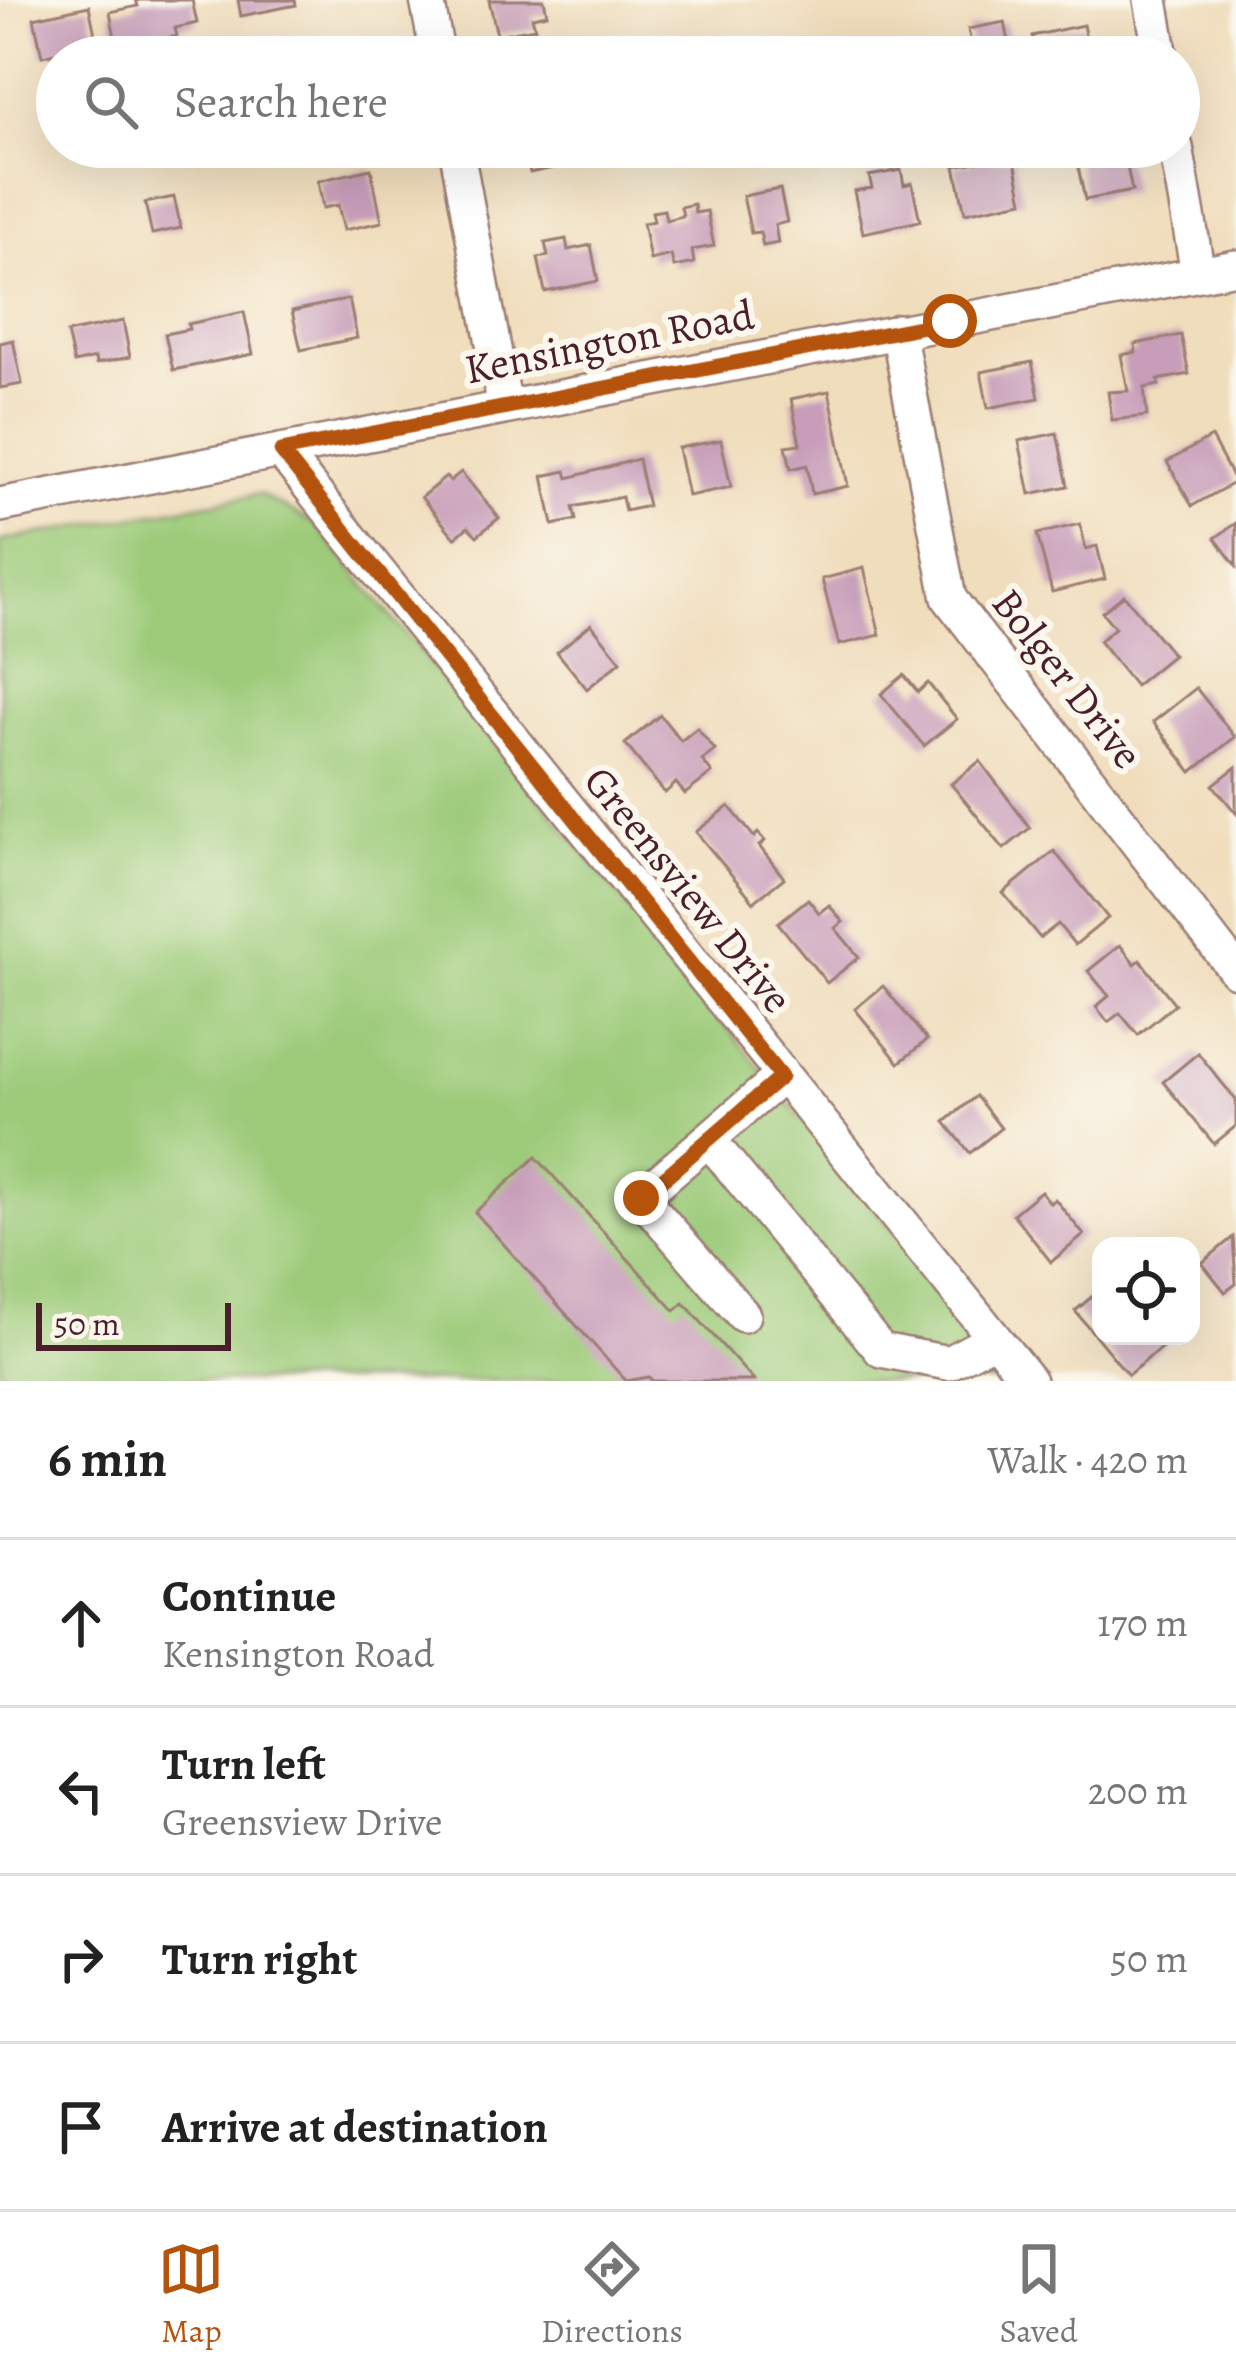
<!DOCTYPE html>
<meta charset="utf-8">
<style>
body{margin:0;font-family:Alegreya,serif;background:#f6f6f6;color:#222}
.controls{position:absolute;right:36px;bottom:36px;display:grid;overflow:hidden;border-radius:24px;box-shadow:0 12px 48px #0002}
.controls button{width:108px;height:108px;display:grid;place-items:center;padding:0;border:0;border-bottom:3px solid #e0e0e0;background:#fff;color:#222;font:60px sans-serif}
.scale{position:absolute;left:36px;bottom:30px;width:195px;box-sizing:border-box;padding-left:12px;border:6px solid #4a1f2b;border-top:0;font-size:33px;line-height:42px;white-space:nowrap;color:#4a1f2b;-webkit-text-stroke:9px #fbf7ec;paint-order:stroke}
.stop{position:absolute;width:36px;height:36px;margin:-27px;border:9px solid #b45309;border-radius:50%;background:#fff}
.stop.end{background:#b45309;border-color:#fff;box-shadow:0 3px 12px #0008}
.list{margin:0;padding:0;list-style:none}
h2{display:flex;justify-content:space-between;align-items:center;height:156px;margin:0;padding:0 48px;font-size:51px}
h2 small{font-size:39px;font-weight:400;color:#767676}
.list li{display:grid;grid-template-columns:78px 1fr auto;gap:36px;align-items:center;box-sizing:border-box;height:168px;padding:0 48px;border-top:3px solid #e0e0e0}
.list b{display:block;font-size:45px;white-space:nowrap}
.list p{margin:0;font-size:39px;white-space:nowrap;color:#767676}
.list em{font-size:39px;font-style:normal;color:#767676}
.icon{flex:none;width:66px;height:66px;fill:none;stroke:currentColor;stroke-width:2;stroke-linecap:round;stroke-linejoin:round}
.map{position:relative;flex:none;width:1236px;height:1381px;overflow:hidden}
.search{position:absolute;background:#fff;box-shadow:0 12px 48px #0002;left:36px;right:36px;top:36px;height:132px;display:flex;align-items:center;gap:30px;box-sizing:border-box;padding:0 42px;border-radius:66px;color:#767676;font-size:45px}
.sheet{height:828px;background:#fff}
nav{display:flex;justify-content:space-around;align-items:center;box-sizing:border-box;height:168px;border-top:3px solid #e0e0e0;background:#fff;font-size:33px;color:#767676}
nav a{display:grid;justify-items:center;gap:6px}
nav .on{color:#b45309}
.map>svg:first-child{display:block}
.green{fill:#9ccb79;stroke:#737552;stroke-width:3}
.building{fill:#c79db9}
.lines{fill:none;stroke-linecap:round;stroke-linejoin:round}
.minor-casing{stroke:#9d7e74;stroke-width:38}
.minor{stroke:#fff;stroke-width:33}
.route{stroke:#b45309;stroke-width:15}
.labels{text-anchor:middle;stroke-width:12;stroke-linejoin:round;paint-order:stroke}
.street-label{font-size:42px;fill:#4a1f2b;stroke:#fbf7ec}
</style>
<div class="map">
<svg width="1236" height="1381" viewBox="0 0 1236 1381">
<rect width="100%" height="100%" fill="#fbf7ec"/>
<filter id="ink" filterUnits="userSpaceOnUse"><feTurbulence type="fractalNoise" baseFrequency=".00833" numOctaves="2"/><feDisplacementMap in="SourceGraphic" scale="24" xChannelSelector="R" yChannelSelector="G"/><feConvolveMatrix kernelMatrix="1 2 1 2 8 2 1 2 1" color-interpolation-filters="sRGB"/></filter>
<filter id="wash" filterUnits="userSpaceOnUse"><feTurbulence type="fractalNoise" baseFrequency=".004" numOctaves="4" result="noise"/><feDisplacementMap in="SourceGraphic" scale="48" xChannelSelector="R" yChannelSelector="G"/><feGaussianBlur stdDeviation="2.7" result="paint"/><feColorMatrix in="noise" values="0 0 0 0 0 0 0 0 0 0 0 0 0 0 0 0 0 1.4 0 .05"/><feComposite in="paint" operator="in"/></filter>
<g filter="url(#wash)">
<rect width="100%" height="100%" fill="#f0ddbc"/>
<path class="green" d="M259 494 316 525 1016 1381H0V541Z"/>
<g id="blocks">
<g class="building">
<path d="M136 0H192L197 23 175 28 177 36 117 48 110 12 138 6Z"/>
<path d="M238 0H295L296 5 241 16Z"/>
<path d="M489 0H544L547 14 532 17 535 28 497 35Z"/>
<path d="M89 6 97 44 42 56 34 18Z"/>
<path d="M1005 22 1012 57H974L968 29Z"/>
<path d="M1083 25 1090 57H1036L1032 36Z"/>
<path d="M525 147H568L572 164 530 173Z"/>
<path d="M1074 147H1123L1132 191 1085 200Z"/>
<path d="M993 150 995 160 1014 156 1023 201 965 213 955 166 976 162 974 154Z"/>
<path d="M371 169 382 222 344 230 338 205 323 208 318 181Z"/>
<path d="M901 170 904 185 912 183 920 221 863 233 854 191 872 188 869 176Z"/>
<path d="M780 189 787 222 775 225 778 243 763 246 760 232 751 233 743 196Z"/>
<path d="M174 197 181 228 152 234 145 203Z"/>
<path d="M694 204 695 213 707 211 714 246 692 250 694 263 674 267 671 255 650 260 643 223 654 221 652 212 664 210 666 220 683 216 681 207Z"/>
<path d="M566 239 568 250 591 245 598 281 545 292 538 258 548 256 545 243Z"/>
<path d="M349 299 357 338 301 350 292 311Z"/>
<path d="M244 312 253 354 173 370 165 334 189 329 188 324Z"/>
<path d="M123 321 130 357 96 364 95 358 74 363 67 333Z"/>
<path d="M1181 335 1189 374 1158 380 1159 385 1144 388 1147 416 1112 420 1108 392 1128 391 1121 355 1136 352 1135 344Z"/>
<path d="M13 340 22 384 0 388V343Z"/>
<path d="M1032 362 1039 398 988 408 981 372Z"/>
<path d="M829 391 848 486 812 494 807 465 791 469 786 446 800 444 791 399Z"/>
<path d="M1057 433 1068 486 1030 494 1019 441Z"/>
<path d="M1211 437 1235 482 1192 506 1167 462Z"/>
<path d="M721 440 731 487 688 496 678 448Z"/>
<path d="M638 459 648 506 625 511 622 497 573 507 576 520 553 525 543 476 566 471 568 478Z"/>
<path d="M461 472 499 518 477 536 468 527 455 538 421 497 446 477 450 481Z"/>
<path d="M1236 523V566L1215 538Z"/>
<path d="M1080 524 1086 549 1097 546 1105 579 1052 592 1037 534Z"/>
<path d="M864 568 880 635 839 645 822 579Z"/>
<path d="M1124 595 1173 655 1135 686 1099 641 1115 628 1102 612Z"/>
<path d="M591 624 621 661 587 689 557 652Z"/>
<path d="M904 675 918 692 928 683 957 719 924 746 881 694Z"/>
<path d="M1196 688 1235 737 1192 772 1153 722Z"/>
<path d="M660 715 681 741 697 728 715 750 702 760 712 773 685 794 676 783 665 793 625 744Z"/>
<path d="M980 761 1030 828 1004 849 951 784Z"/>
<path d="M1236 767V813L1213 785Z"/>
<path d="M729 806 754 837 758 833 765 841 759 846 784 878 754 902 696 832Z"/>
<path d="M1054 851 1108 918 1075 945 1058 924 1040 938 1003 893Z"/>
<path d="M808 899 819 913 829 905 843 922 835 928 859 957 827 983 778 923Z"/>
<path d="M1120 945 1135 964 1140 960 1175 1004 1138 1035 1120 1013 1108 1022 1096 1007 1109 996 1088 971Z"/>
<path d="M883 986 927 1040 899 1063 855 1009Z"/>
<path d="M1198 1053 1236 1100V1126L1214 1144 1163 1082Z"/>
<path d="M976 1096 1001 1128 970 1153 945 1122Z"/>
<path d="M536 1157 675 1311 684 1303 754 1381H652L649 1377 626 1381 475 1212Z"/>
<path d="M1041 1191 1050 1203 1055 1199 1084 1235 1051 1262 1013 1214Z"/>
<path d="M1233 1237 1236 1284 1225 1292 1202 1263Z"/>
<path d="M1101 1289V1336H1161L1167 1343 1128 1375 1075 1311Z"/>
</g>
</g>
</g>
<g filter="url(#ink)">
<use href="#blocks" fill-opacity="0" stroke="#9d7e74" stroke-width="3"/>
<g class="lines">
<defs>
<g id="minor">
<path d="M427 0 438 57"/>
<path d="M1151 0 1161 57"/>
<path d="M456 147 505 407"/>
<path d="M1176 147 1198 273"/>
<path d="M898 331 949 598 1236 971"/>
<path d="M281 451 1029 1381"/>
<path d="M0 505 1236 267"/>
<path d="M709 1140 881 1350 948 1363 994 1339"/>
<path d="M743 1315 641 1197 781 1077"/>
</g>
</defs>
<use href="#minor" class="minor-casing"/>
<use href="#minor" class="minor"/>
</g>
</g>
<g class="lines" filter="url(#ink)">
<path class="route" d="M641 1198 781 1077 281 451 950 321"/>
</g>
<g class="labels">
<g class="street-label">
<text transform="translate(609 341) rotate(-11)" y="15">Kensington Road</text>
<text transform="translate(1068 678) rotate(52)" y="15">Bolger Drive</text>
<text transform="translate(689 889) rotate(51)" y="15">Greensview Drive</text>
</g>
</g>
</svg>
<div class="controls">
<button><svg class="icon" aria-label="locate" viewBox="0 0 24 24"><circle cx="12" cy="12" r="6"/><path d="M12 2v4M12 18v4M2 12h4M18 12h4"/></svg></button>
</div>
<div class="scale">50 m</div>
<div class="stop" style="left:950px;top:321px"></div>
<div class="stop end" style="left:641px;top:1198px"></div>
<div class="search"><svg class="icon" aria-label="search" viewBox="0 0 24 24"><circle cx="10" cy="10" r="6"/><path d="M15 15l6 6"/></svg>Search here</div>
</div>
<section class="sheet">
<h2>6 min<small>Walk · 420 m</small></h2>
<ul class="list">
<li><svg class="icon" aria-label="ahead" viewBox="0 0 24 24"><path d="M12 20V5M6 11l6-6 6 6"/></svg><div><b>Continue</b><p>Kensington Road</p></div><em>170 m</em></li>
<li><svg class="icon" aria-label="left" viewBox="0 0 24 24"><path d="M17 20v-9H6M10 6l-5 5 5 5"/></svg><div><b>Turn left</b><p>Greensview Drive</p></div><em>200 m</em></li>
<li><svg class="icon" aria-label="right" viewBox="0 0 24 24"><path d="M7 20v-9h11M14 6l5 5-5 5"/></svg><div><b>Turn right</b></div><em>50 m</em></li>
<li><svg class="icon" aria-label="arrive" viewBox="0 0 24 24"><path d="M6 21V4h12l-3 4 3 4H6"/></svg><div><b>Arrive at destination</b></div></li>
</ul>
</section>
<nav>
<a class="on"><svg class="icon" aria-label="map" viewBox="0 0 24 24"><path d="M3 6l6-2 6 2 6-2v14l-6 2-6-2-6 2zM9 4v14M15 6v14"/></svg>Map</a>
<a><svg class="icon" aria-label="directions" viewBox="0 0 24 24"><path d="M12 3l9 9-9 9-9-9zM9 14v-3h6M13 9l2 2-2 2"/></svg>Directions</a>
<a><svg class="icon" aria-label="saved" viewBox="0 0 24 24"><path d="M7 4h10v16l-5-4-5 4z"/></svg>Saved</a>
</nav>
